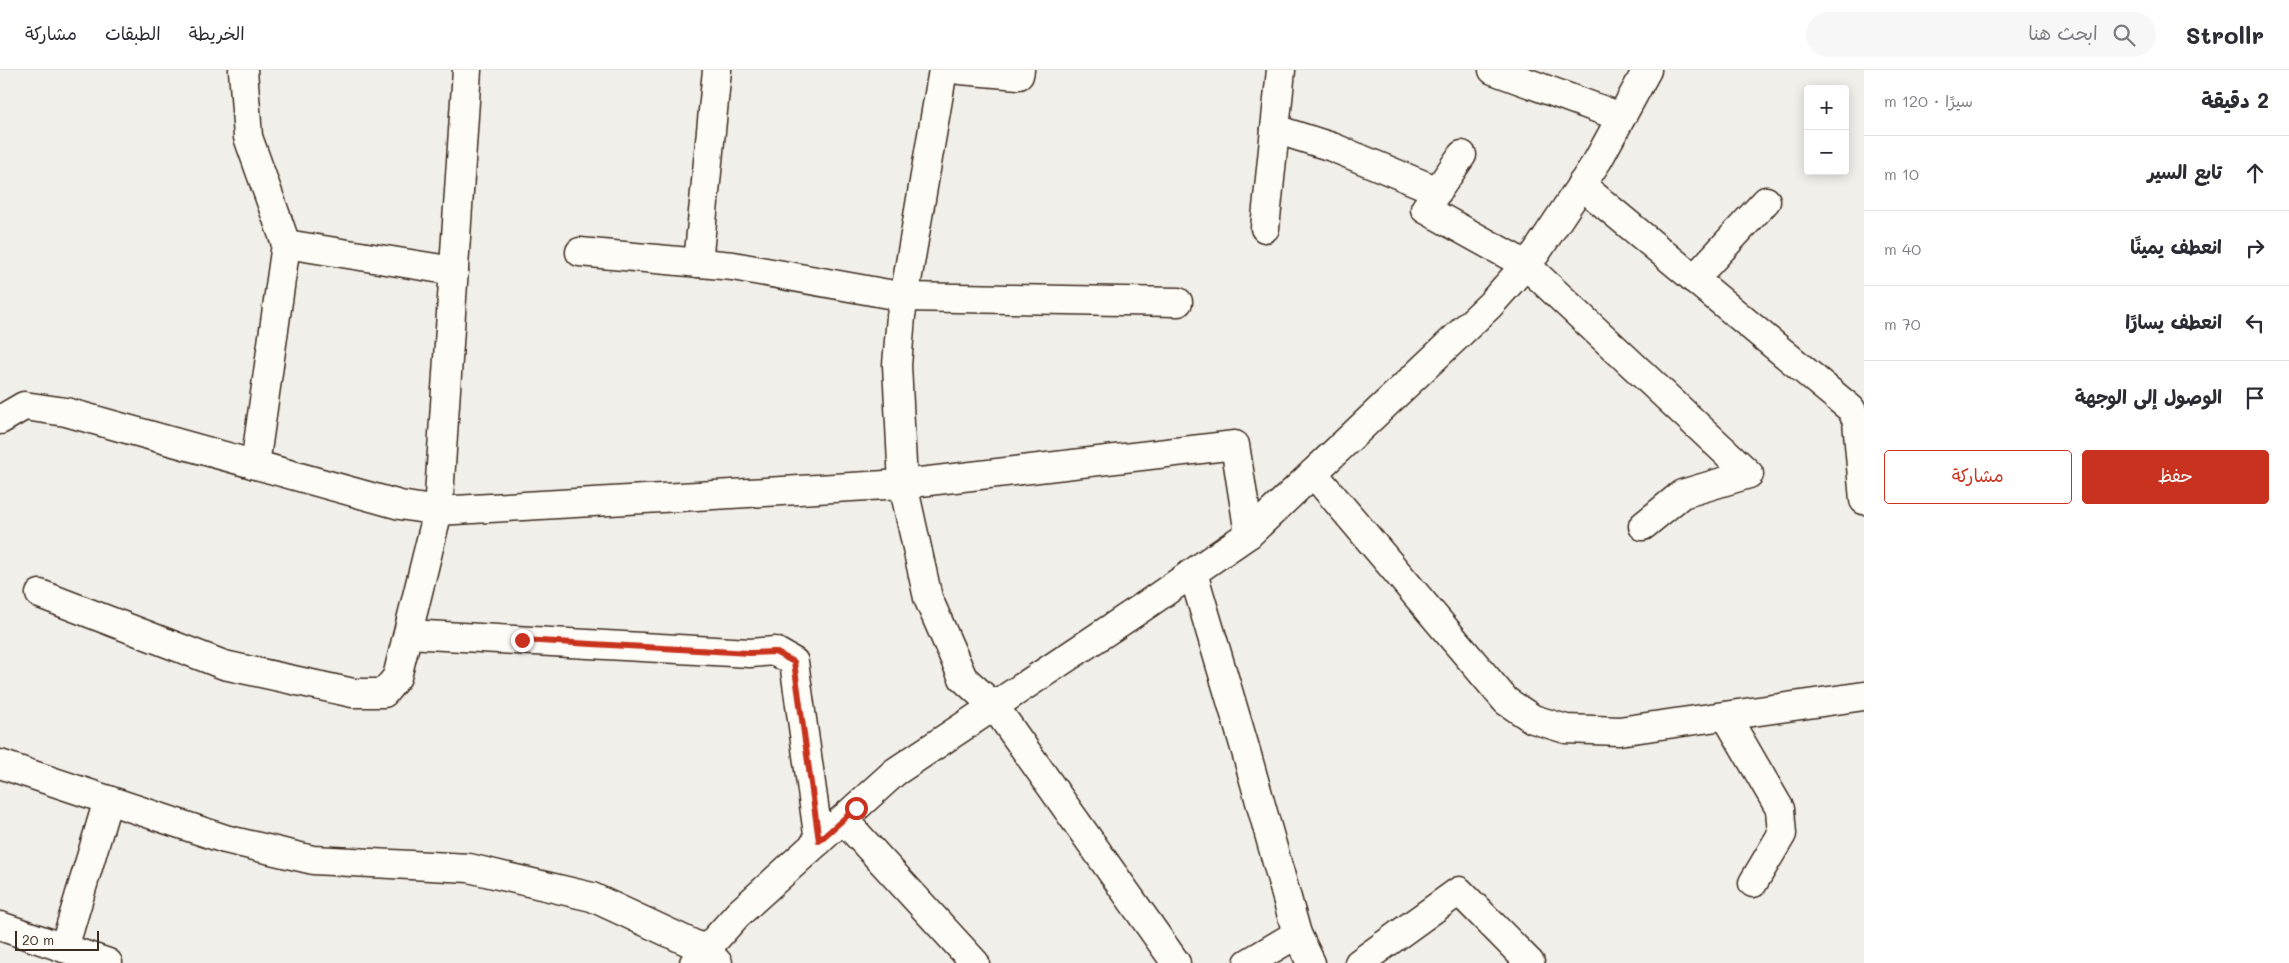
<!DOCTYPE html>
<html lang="ar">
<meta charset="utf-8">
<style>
body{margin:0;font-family:Mali,"Playpen Sans Arabic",sans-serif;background:#f7f7f7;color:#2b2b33;direction:rtl}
.controls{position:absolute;right:15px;top:15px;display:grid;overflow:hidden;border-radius:5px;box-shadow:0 2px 12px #0003}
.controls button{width:45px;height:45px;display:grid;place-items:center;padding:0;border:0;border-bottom:1px solid #e1e1e2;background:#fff;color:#2b2b33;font:25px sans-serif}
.scale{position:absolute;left:15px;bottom:12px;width:84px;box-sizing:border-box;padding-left:5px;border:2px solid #3b2a1e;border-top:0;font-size:14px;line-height:18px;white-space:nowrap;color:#3b2a1e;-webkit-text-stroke:4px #fdfcf7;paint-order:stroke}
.stop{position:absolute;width:15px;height:15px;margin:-11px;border:4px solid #c8321e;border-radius:50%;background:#fff}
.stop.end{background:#c8321e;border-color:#fff;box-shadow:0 1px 5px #0008}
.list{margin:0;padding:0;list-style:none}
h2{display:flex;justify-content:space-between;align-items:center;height:65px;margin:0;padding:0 20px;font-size:21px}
h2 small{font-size:16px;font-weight:400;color:#7c7c81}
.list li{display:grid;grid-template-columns:32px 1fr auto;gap:15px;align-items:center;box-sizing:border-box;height:75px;padding:0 20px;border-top:1px solid #e1e1e2}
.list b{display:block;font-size:19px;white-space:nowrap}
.list em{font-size:16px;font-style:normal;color:#7c7c81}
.actions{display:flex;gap:10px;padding:15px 20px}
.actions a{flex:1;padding:11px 0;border:1px solid #c8321e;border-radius:5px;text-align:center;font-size:18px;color:#c8321e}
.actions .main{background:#c8321e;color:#fff}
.icon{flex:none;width:28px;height:28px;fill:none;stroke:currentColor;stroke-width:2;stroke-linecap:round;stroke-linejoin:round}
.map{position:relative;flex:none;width:1864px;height:893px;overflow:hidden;direction:ltr}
header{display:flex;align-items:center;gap:30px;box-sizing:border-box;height:70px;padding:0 25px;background:#fff;border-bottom:1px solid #e1e1e2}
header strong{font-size:24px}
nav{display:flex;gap:28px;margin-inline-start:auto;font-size:18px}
.search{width:350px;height:45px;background:#f7f7f7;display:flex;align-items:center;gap:12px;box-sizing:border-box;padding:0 18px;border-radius:28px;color:#7c7c81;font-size:19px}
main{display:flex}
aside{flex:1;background:#fff}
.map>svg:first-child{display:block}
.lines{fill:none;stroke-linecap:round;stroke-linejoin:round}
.minor-casing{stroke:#3b2a1e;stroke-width:31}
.minor{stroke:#fdfcf7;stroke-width:28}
.route{stroke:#c8321e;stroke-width:6}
</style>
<header>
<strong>Strollr</strong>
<div class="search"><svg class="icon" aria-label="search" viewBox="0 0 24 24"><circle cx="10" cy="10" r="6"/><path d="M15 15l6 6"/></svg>ابحث هنا</div>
<nav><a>الخريطة</a><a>الطبقات</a><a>مشاركة</a></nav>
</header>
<main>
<aside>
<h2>2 دقيقة<small>سيرًا · 120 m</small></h2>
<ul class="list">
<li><svg class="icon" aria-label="ahead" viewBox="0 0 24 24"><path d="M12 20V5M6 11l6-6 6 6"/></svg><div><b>تابع السير</b></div><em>10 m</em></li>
<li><svg class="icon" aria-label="right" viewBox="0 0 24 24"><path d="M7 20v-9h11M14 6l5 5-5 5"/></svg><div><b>انعطف يمينًا</b></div><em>40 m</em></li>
<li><svg class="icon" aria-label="left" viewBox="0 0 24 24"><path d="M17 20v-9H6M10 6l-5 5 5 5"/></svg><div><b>انعطف يسارًا</b></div><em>70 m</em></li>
<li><svg class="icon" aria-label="arrive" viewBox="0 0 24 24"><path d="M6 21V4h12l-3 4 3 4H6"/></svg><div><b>الوصول إلى الوجهة</b></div></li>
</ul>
<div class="actions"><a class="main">حفظ</a><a>مشاركة</a></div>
</aside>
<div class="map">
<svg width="1864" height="893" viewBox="0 0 1864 893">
<rect width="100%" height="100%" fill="#f1efea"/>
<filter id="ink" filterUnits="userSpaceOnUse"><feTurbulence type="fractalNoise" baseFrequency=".02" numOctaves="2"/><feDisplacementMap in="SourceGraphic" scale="10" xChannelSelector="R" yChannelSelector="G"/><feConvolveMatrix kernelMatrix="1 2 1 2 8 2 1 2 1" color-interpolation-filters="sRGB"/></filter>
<g filter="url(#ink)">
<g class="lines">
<defs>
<g id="minor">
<path d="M243 0 248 67 286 174 255 395"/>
<path d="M943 0 901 246 897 295 903 414 928 528 963 608 995 637 1176 893"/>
<path d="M960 0 1019 5 1020 0"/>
<path d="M1493 0 1621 47"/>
<path d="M1275 59 1332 77 1438 121"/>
<path d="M1462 85 1425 139 1526 195 1749 404 1682 424 1643 456"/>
<path d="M1581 115 1851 339 1857 351 1864 430"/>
<path d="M1265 158 1281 0"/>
<path d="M286 174 454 201"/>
<path d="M580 182 733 196 905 227 1178 232"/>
<path d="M698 193 717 0"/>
<path d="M1694 209 1766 131"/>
<path d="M0 350 24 336 66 342 400 435 438 441 903 414 1235 375 1249 464"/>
<path d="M1313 403 1506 631 1533 649 1566 659 1619 661 1864 626"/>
<path d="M1193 503 1245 678 1297 864 1311 893"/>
<path d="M40 524 224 595 353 623H384L397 607 438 441 467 0"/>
<path d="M408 564 750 583 775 581 794 592 819 771"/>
<path d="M1726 646 1780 739 1782 764 1753 813"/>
<path d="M0 694 225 769 313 790 469 798 592 827 706 880 718 893"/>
<path d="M843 749 975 893"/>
<path d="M0 856 108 893"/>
<path d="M64 878 108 730"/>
<path d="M694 893 738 844 895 702 1143 537 1249 464 1490 235 1536 183 1598 90 1647 0"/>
<path d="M1248 893 1297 864"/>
<path d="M1359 893 1459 821 1530 893"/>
</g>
</defs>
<use href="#minor" class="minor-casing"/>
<use href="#minor" class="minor"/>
</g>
</g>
<g class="lines" filter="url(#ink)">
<path class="route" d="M522 570 750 583 775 582 794 592 819 771 856 738"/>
</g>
</svg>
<div class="controls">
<button>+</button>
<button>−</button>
</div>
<div class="scale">20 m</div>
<div class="stop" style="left:856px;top:738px"></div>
<div class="stop end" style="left:522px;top:570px"></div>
</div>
</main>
